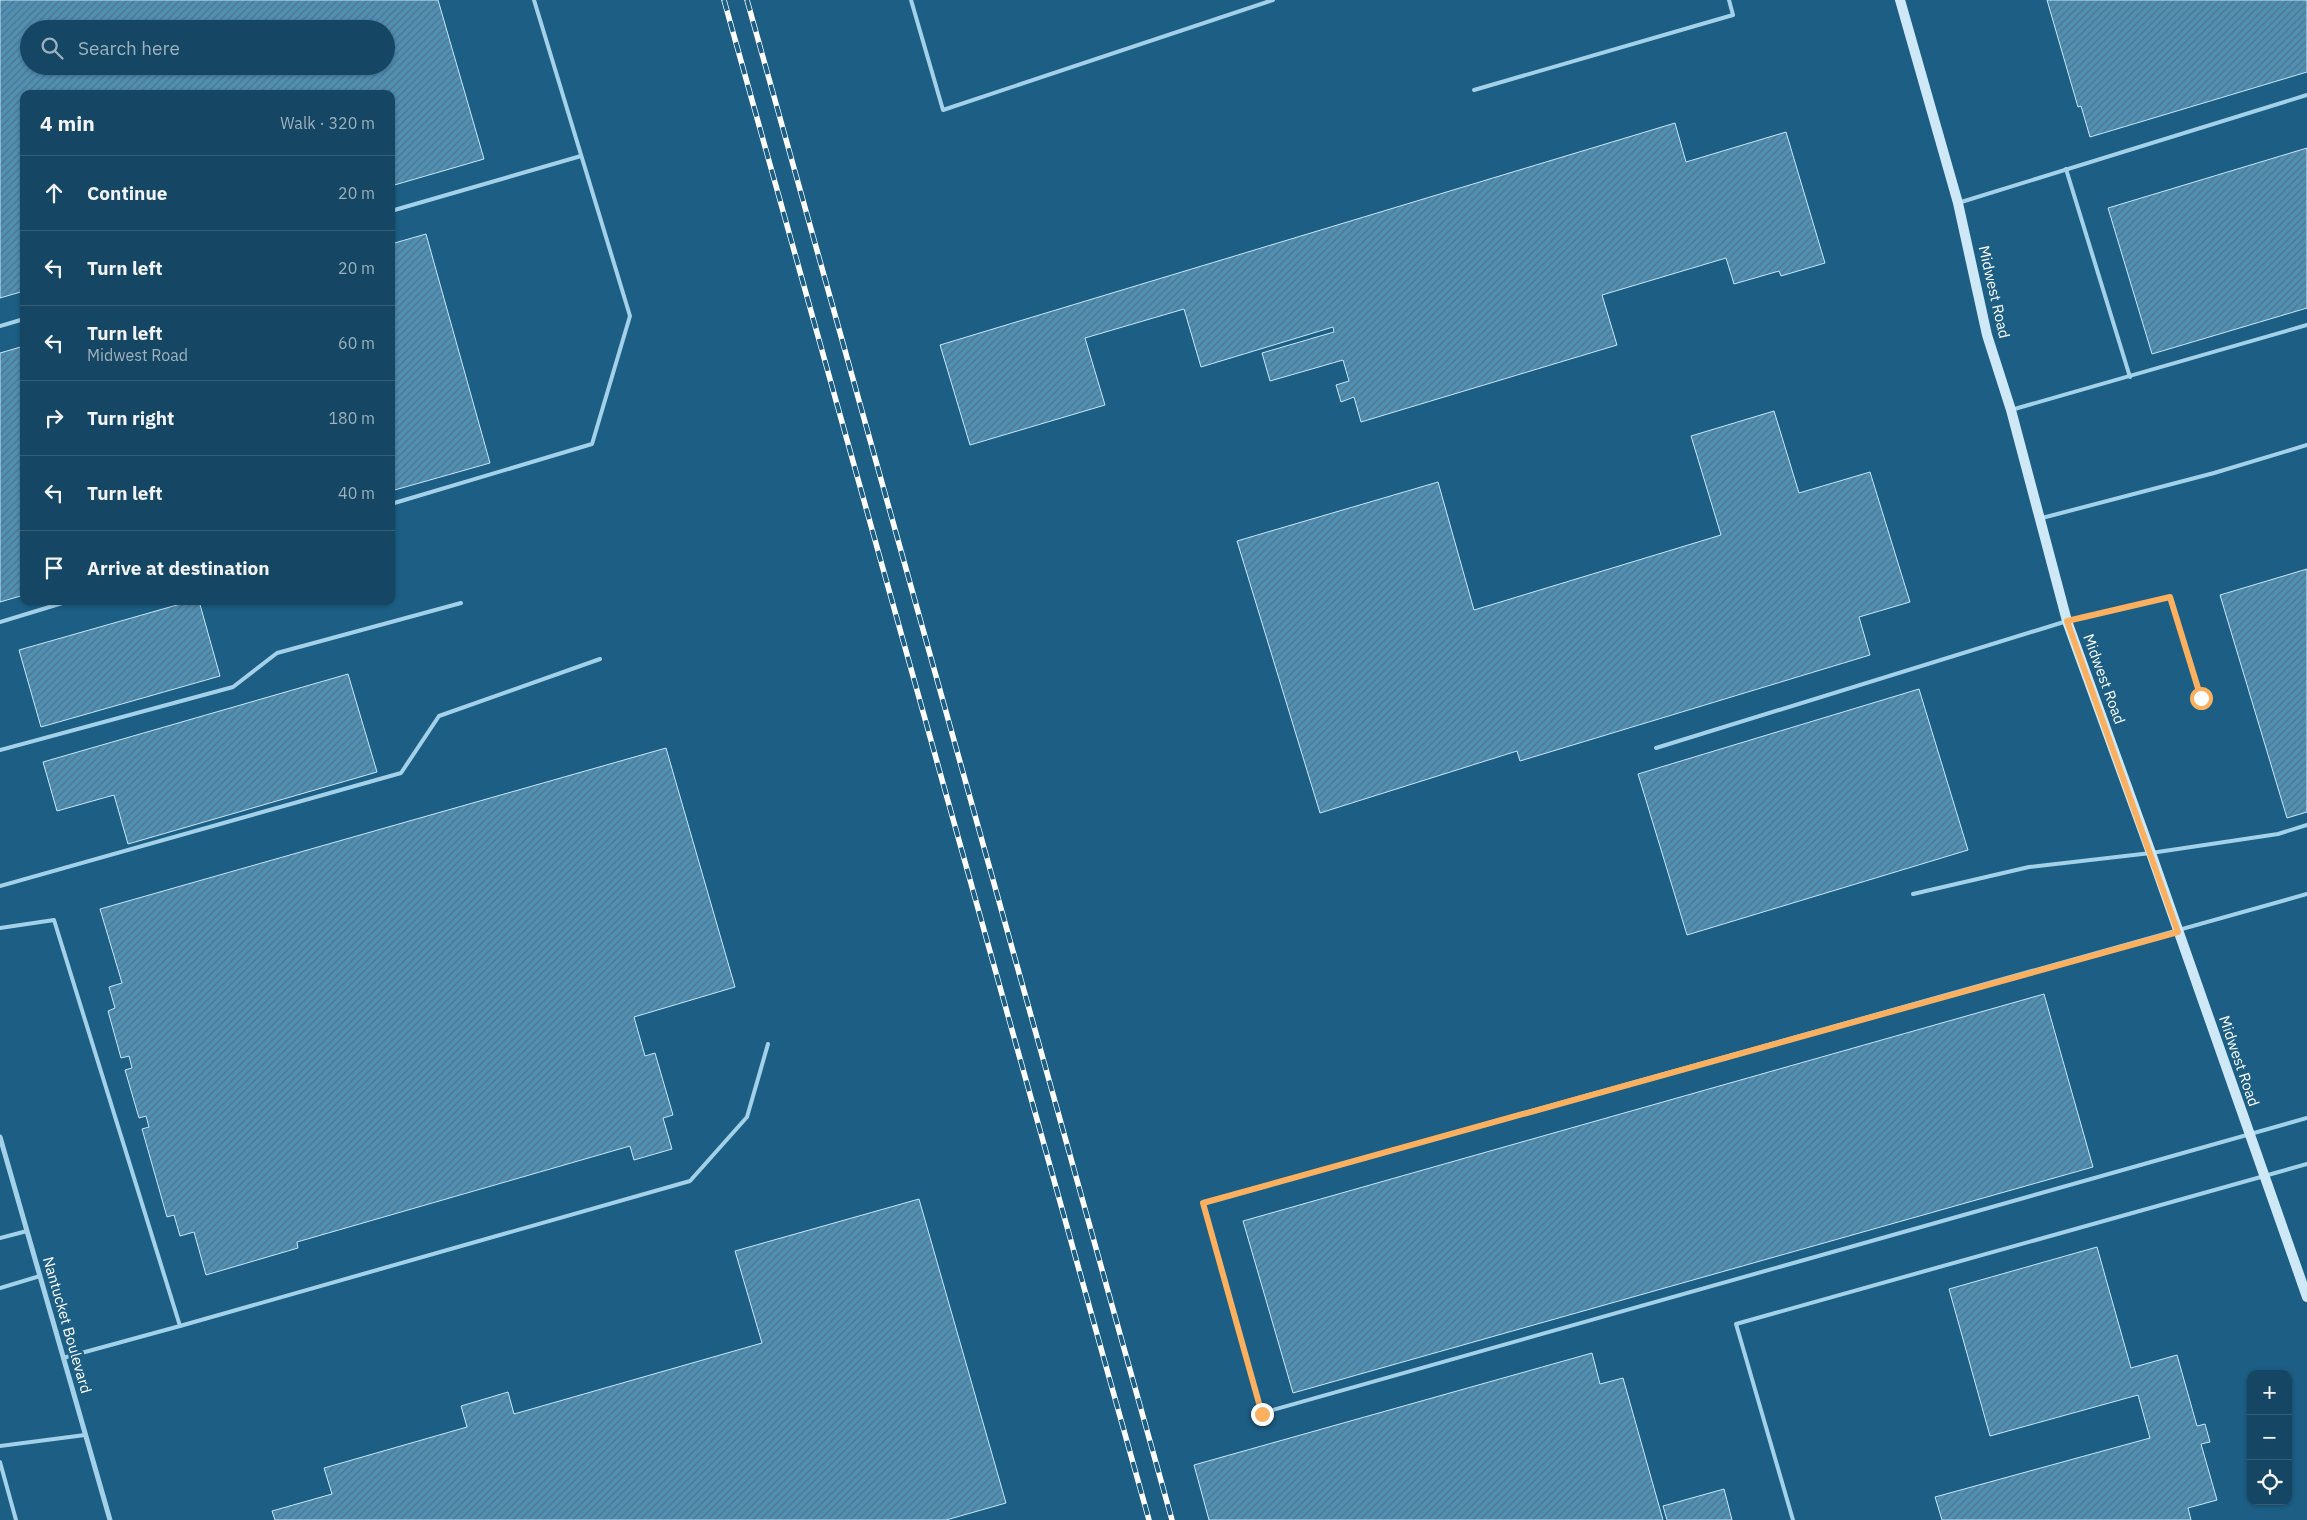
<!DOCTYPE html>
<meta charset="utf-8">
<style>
body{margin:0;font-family:"IBM Plex Sans",sans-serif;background:#22506c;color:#f1f3f6}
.controls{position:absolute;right:15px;bottom:15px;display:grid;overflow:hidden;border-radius:10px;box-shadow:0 1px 4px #0004}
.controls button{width:45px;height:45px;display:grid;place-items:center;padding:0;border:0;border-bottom:1px solid #345e78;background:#154663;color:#f1f3f6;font:25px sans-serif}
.stop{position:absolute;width:15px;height:15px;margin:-11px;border:4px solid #fbb060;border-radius:50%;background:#fff}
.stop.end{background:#fbb060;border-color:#fff;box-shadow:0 1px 5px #0008}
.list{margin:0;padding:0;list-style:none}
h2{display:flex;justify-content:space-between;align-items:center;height:65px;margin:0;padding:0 20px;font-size:21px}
h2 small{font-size:16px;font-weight:400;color:#9db1be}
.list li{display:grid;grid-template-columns:32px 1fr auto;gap:15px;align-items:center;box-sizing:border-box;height:75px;padding:0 20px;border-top:1px solid #345e78}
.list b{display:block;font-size:19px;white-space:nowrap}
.list p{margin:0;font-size:16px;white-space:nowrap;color:#9db1be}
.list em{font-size:16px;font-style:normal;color:#9db1be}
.icon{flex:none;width:28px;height:28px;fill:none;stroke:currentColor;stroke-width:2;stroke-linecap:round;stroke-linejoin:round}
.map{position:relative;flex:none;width:2307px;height:1520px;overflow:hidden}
.search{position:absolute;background:#154663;box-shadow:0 1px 4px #0004;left:20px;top:20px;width:375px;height:55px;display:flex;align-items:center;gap:12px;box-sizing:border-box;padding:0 18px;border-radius:28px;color:#9db1be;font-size:19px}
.panel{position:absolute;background:#154663;box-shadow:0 1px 4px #0004;left:20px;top:90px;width:375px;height:515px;border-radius:10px}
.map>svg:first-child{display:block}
.building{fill:url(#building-hatch);stroke:#c7e7f8;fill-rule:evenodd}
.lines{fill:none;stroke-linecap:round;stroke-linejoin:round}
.lane{stroke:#a3d1ea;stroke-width:4}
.street{stroke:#a3d1ea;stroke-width:5}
.secondary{stroke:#cee8f8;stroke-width:10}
.rail-casing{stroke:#fff;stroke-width:5.5}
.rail{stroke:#1c5e84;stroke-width:4;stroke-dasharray:11;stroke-linecap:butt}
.route{stroke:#fbb060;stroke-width:6}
.labels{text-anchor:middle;stroke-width:5;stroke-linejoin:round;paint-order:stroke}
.street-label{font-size:15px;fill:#fff;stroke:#1c5e84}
</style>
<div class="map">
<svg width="2307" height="1520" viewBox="0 0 2307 1520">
<defs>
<pattern id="building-hatch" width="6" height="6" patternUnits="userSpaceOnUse" patternTransform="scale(1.25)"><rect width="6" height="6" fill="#518fb3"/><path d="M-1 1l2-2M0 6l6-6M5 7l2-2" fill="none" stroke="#4f748a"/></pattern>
</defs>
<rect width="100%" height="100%" fill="#1c5e84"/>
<g class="building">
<path d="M0 0H438L484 159 391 186V94H24V291L0 298ZM29 29H386V66H29Z"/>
<path d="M2047 0H2307V72L2090 137 2081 106 2078 107Z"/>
<path d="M1675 123 1686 162 1786 132 1825 263 1781 276 1779 271 1734 284 1726 258 1602 295 1617 345 1361 422 1354 397 1341 402 1336 385 1349 381 1343 360 1270 381 1262 353 1334 332 1333 327 1201 367 1184 309 1085 338 1105 405 970 445 940 345Z"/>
<path d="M2307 148V308L2152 354 2108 208Z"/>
<path d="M426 234 490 463 391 491V244Z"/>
<path d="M24 346V595L0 602V353Z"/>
<path d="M1774 411 1799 493 1870 472 1910 602 1859 617 1870 655 1520 761 1517 751 1320 813 1237 541 1438 482 1474 610 1721 535 1691 436Z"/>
<path d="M2307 569V812L2287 818 2220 595Z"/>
<path d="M191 601H199L220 676 41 727 19 650Z"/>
<path d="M348 674 377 772 128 844 114 795 57 811 43 762Z"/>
<path d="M1919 689 1968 850 1687 935 1638 774Z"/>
<path d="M666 748 735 987 634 1017 645 1056 655 1053 673 1115 663 1118 672 1149 634 1160 630 1146 297 1242 298 1248 206 1275 194 1232 180 1236 174 1215 167 1217 142 1129 149 1127 146 1116 139 1118 125 1070 132 1068 129 1056 121 1058 108 1011 115 1008 109 987 122 983 100 909Z"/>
<path d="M2044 994 2093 1167 1293 1393 1243 1221Z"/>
<path d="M919 1199 1006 1503 946 1520H275L272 1511 332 1494 324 1468 467 1427 461 1406 508 1392 514 1414 762 1343 735 1251Z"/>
<path d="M2097 1247 2131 1368 2177 1355 2197 1426 2205 1424 2210 1442 2201 1444 2217 1500 2188 1508 2191 1520H1942L1935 1497 2150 1438 2138 1395 1990 1436 1949 1289Z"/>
<path d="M1592 1353 1600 1384 1623 1378 1663 1520H1209L1194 1465Z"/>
<path d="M1724 1489 1732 1520H1667L1663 1506Z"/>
</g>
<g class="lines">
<g class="lane">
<path d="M911 0 943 110 1273 0"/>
<path d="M1474 90 1733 15 1729 0"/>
<path d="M2066 169 2130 377"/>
<path d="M1958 203 2307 95"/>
<path d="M391 211 581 156"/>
<path d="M0 326 24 319"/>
<path d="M2011 410 2307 325"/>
<path d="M391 504 592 444 630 316 534 0"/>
<path d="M2042 518 2214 473 2307 445"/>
<path d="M0 622 69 601"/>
<path d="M1656 748 2067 621 2170 597 2201 698"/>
<path d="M0 750 233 687 277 653 461 603"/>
<path d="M0 886 401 773 439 716 600 659"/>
<path d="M1913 894 2029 867 2151 853 2278 834 2307 825"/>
<path d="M2307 894 1203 1203 1262 1413 2307 1118"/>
<path d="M0 928 54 920 180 1326 63 1358"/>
<path d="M0 1238 27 1231"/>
<path d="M0 1288 40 1276"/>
<path d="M180 1326 690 1181 747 1117 768 1044"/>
<path d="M0 1446 85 1435"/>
<path d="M0 1462 16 1520"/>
<path d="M1793 1520 1736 1324 2307 1164"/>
</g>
<path class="street" d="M0 1137 110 1520"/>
<path class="secondary" d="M1900 0 1958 203 1987 335 2011 410 2067 621 2151 853 2307 1297"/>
<defs>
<g id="rail">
<path d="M724 0 1149 1520"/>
<path d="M747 0 1172 1520"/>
</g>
</defs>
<use href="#rail" class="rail-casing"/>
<use href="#rail" class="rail"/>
</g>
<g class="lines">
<path class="route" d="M1262 1414 1203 1203 2178 932 2067 621 2170 597 2201 698"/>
</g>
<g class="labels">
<g class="street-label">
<text transform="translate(1994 292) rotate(77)" y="5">Midwest Road</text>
<text transform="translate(2104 679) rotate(70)" y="5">Midwest Road</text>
<text transform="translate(2239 1061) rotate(71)" y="5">Midwest Road</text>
<text transform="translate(67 1325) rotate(74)" y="5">Nantucket Boulevard</text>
</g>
</g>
</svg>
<div class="controls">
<button>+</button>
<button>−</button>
<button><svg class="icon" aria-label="locate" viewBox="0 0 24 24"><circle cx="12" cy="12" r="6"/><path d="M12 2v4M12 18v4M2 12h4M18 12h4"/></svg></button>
</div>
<div class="stop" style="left:2201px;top:698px"></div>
<div class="stop end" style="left:1262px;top:1414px"></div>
<div class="search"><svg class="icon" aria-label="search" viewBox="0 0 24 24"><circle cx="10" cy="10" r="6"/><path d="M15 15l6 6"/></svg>Search here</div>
<section class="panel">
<h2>4 min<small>Walk · 320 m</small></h2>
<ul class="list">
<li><svg class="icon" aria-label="ahead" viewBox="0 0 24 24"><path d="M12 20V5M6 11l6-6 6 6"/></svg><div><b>Continue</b></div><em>20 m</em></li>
<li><svg class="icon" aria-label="left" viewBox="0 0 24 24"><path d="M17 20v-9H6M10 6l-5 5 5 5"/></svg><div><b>Turn left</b></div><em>20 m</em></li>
<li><svg class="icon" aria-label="left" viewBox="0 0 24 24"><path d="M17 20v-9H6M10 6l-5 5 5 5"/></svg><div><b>Turn left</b><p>Midwest Road</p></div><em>60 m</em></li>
<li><svg class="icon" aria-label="right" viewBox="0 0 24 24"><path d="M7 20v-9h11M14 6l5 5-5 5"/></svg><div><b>Turn right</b></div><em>180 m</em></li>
<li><svg class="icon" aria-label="left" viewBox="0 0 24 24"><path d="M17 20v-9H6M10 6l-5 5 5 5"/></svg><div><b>Turn left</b></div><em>40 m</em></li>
<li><svg class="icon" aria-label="arrive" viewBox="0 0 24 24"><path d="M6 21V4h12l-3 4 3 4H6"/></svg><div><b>Arrive at destination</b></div></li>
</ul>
</section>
</div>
